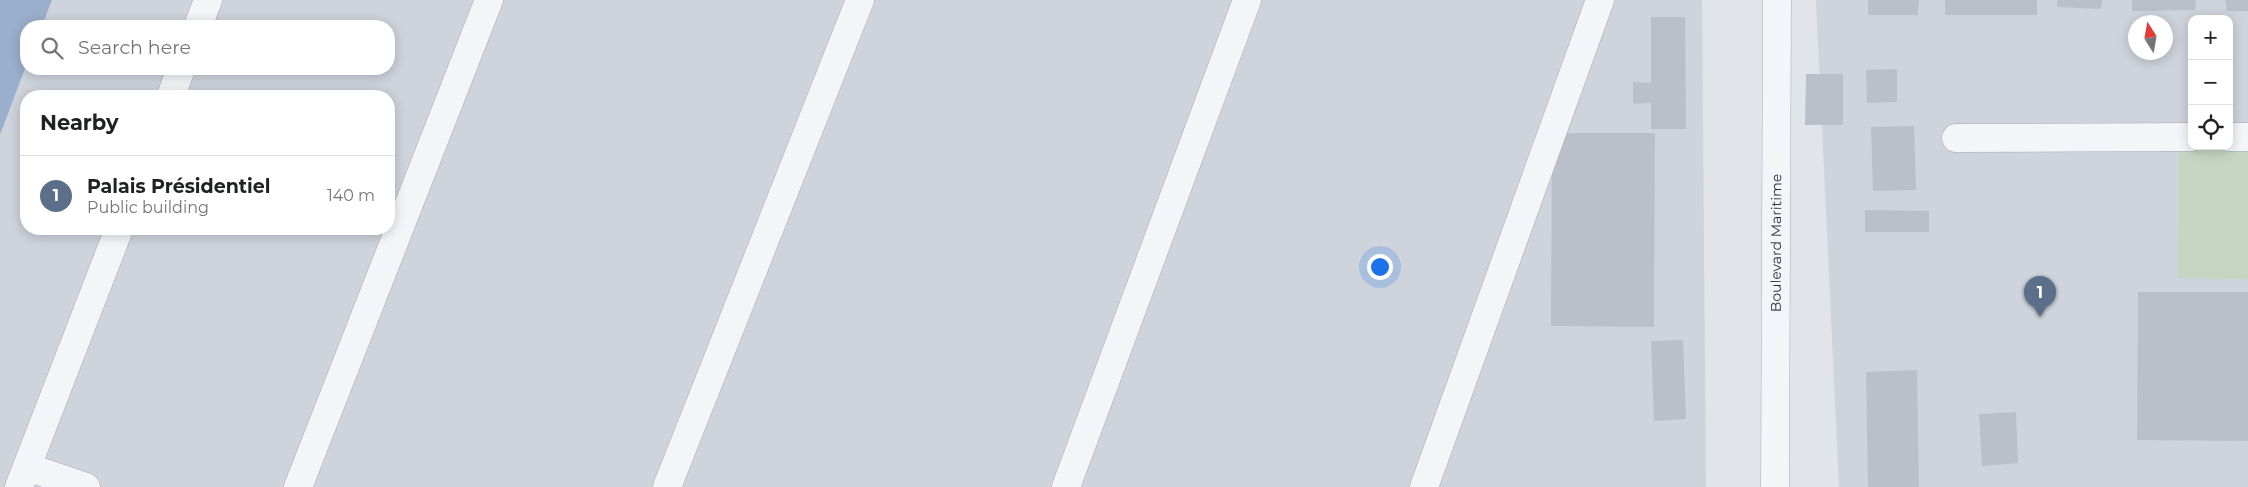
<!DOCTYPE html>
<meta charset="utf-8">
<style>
body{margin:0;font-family:Montserrat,sans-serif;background:#f6f6f6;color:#202124}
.controls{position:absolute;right:15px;top:15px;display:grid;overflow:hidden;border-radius:10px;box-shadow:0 2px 12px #0003}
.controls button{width:45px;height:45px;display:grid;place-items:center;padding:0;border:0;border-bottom:1px solid #e0e0e0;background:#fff;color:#202124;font:25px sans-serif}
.compass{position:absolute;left:2128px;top:15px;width:45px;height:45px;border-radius:50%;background:#fff;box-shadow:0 2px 12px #0003;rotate:349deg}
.you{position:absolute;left:1379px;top:266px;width:18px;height:18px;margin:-12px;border:4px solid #fff;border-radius:50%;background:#1a73e8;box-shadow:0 0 0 8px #1a73e833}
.badge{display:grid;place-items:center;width:32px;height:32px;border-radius:50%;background:#111827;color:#fff;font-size:16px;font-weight:700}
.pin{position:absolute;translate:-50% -41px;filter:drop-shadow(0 1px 2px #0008)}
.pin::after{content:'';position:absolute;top:26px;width:18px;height:15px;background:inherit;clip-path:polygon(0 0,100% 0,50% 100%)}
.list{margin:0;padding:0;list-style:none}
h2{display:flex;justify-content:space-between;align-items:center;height:65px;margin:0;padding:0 20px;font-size:21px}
h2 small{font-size:16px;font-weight:400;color:#757577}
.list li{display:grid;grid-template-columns:32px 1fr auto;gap:15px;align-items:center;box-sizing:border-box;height:80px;padding:0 20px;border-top:1px solid #e0e0e0}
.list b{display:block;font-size:19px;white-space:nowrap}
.list p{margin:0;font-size:16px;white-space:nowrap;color:#757577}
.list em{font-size:16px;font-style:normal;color:#757577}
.icon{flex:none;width:28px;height:28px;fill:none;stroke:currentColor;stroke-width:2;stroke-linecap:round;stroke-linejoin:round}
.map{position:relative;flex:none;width:2248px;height:487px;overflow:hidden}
.search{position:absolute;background:#fff;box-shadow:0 2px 12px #0003;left:20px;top:20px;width:375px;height:55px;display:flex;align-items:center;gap:12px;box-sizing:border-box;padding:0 18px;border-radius:20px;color:#757577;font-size:19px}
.panel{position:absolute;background:#fff;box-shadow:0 2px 12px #0003;left:20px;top:90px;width:375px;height:145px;border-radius:20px}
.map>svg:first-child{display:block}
.built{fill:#ced3dc;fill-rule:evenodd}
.green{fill:#c5d5c1}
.water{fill:#9aafcc}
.building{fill:#babfca}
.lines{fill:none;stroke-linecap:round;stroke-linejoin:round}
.minor-casing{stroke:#a6aab5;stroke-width:29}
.minor{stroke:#f4f5f8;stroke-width:28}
.labels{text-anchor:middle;stroke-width:4.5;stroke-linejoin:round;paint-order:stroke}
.street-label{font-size:14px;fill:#283043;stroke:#f0f3f7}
</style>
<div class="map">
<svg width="2248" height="487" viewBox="0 0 2248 487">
<rect width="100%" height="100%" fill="#e1e4ea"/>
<g class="built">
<path d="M52 0H1702L1706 487H0V135L26 66V69H389V26H42ZM26 96H389V229H26Z"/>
<path d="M1816 0H2248V487H1839ZM2192 19H2229V146H2192ZM2136 22H2166V52H2136Z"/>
</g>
<path class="green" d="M2179 141C2201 150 2226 147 2248 142V279L2178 278Z"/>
<path class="water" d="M0 0H52L42 26H26V66L0 135Z"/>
<g class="building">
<path d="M1868 0H1919L1918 15H1868Z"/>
<rect x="1945" y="0" width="92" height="15"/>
<path d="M2057 0H2102L2101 9 2057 7Z"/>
<path d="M2132 0H2196L2195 10 2132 11Z"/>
<path d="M2225 0H2248V11H2227Z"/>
<path d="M1651 17H1685L1686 129H1651V103L1633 104V82L1651 83Z"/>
<path d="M1897 69V102L1867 103 1866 70Z"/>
<path d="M1806 74H1843V125H1805Z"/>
<path d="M1914 126 1916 190 1873 191 1871 127Z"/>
<path d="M1552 133H1655L1654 327 1551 326Z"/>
<path d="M1865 210 1929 211V232H1865Z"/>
<path d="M2138 292H2248V441L2137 440Z"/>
<path d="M1683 340 1686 419 1654 421 1651 341Z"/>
<path d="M1917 370 1919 487H1868L1866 372Z"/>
<path d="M2016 412 2018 463 1982 466 1979 414Z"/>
</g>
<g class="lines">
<defs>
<g id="minor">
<path d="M198 26 208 0"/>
<path d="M171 96 181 69"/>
<path d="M2229 137H2248"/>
<path d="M1956 138 2192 137"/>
<path d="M27 467 86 487"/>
<path d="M19 487 119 229"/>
<path d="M298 487 489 0"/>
<path d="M667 487 860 0"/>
<path d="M1066 487 1247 0"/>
<path d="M1424 487 1600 0"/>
<path id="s1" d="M1775 487 1777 0"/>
</g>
</defs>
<use href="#minor" class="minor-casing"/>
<use href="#minor" class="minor"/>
</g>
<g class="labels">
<g class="street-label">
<text dy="5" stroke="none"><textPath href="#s1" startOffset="244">Boulevard Maritime</textPath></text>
</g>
</g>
</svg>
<div class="controls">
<button>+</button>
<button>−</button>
<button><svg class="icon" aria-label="locate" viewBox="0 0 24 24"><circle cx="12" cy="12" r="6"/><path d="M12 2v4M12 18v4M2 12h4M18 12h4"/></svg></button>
</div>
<svg class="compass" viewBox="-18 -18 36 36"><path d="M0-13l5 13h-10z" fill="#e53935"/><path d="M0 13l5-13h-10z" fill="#757577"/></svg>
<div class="you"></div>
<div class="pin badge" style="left:2040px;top:317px;background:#5c6f8a">1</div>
<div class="search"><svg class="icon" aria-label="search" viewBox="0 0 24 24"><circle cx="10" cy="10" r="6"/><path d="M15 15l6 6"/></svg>Search here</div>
<section class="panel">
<h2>Nearby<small></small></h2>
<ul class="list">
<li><span class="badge" style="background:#5c6f8a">1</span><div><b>Palais Présidentiel</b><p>Public building</p></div><em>140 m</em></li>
</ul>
</section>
</div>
